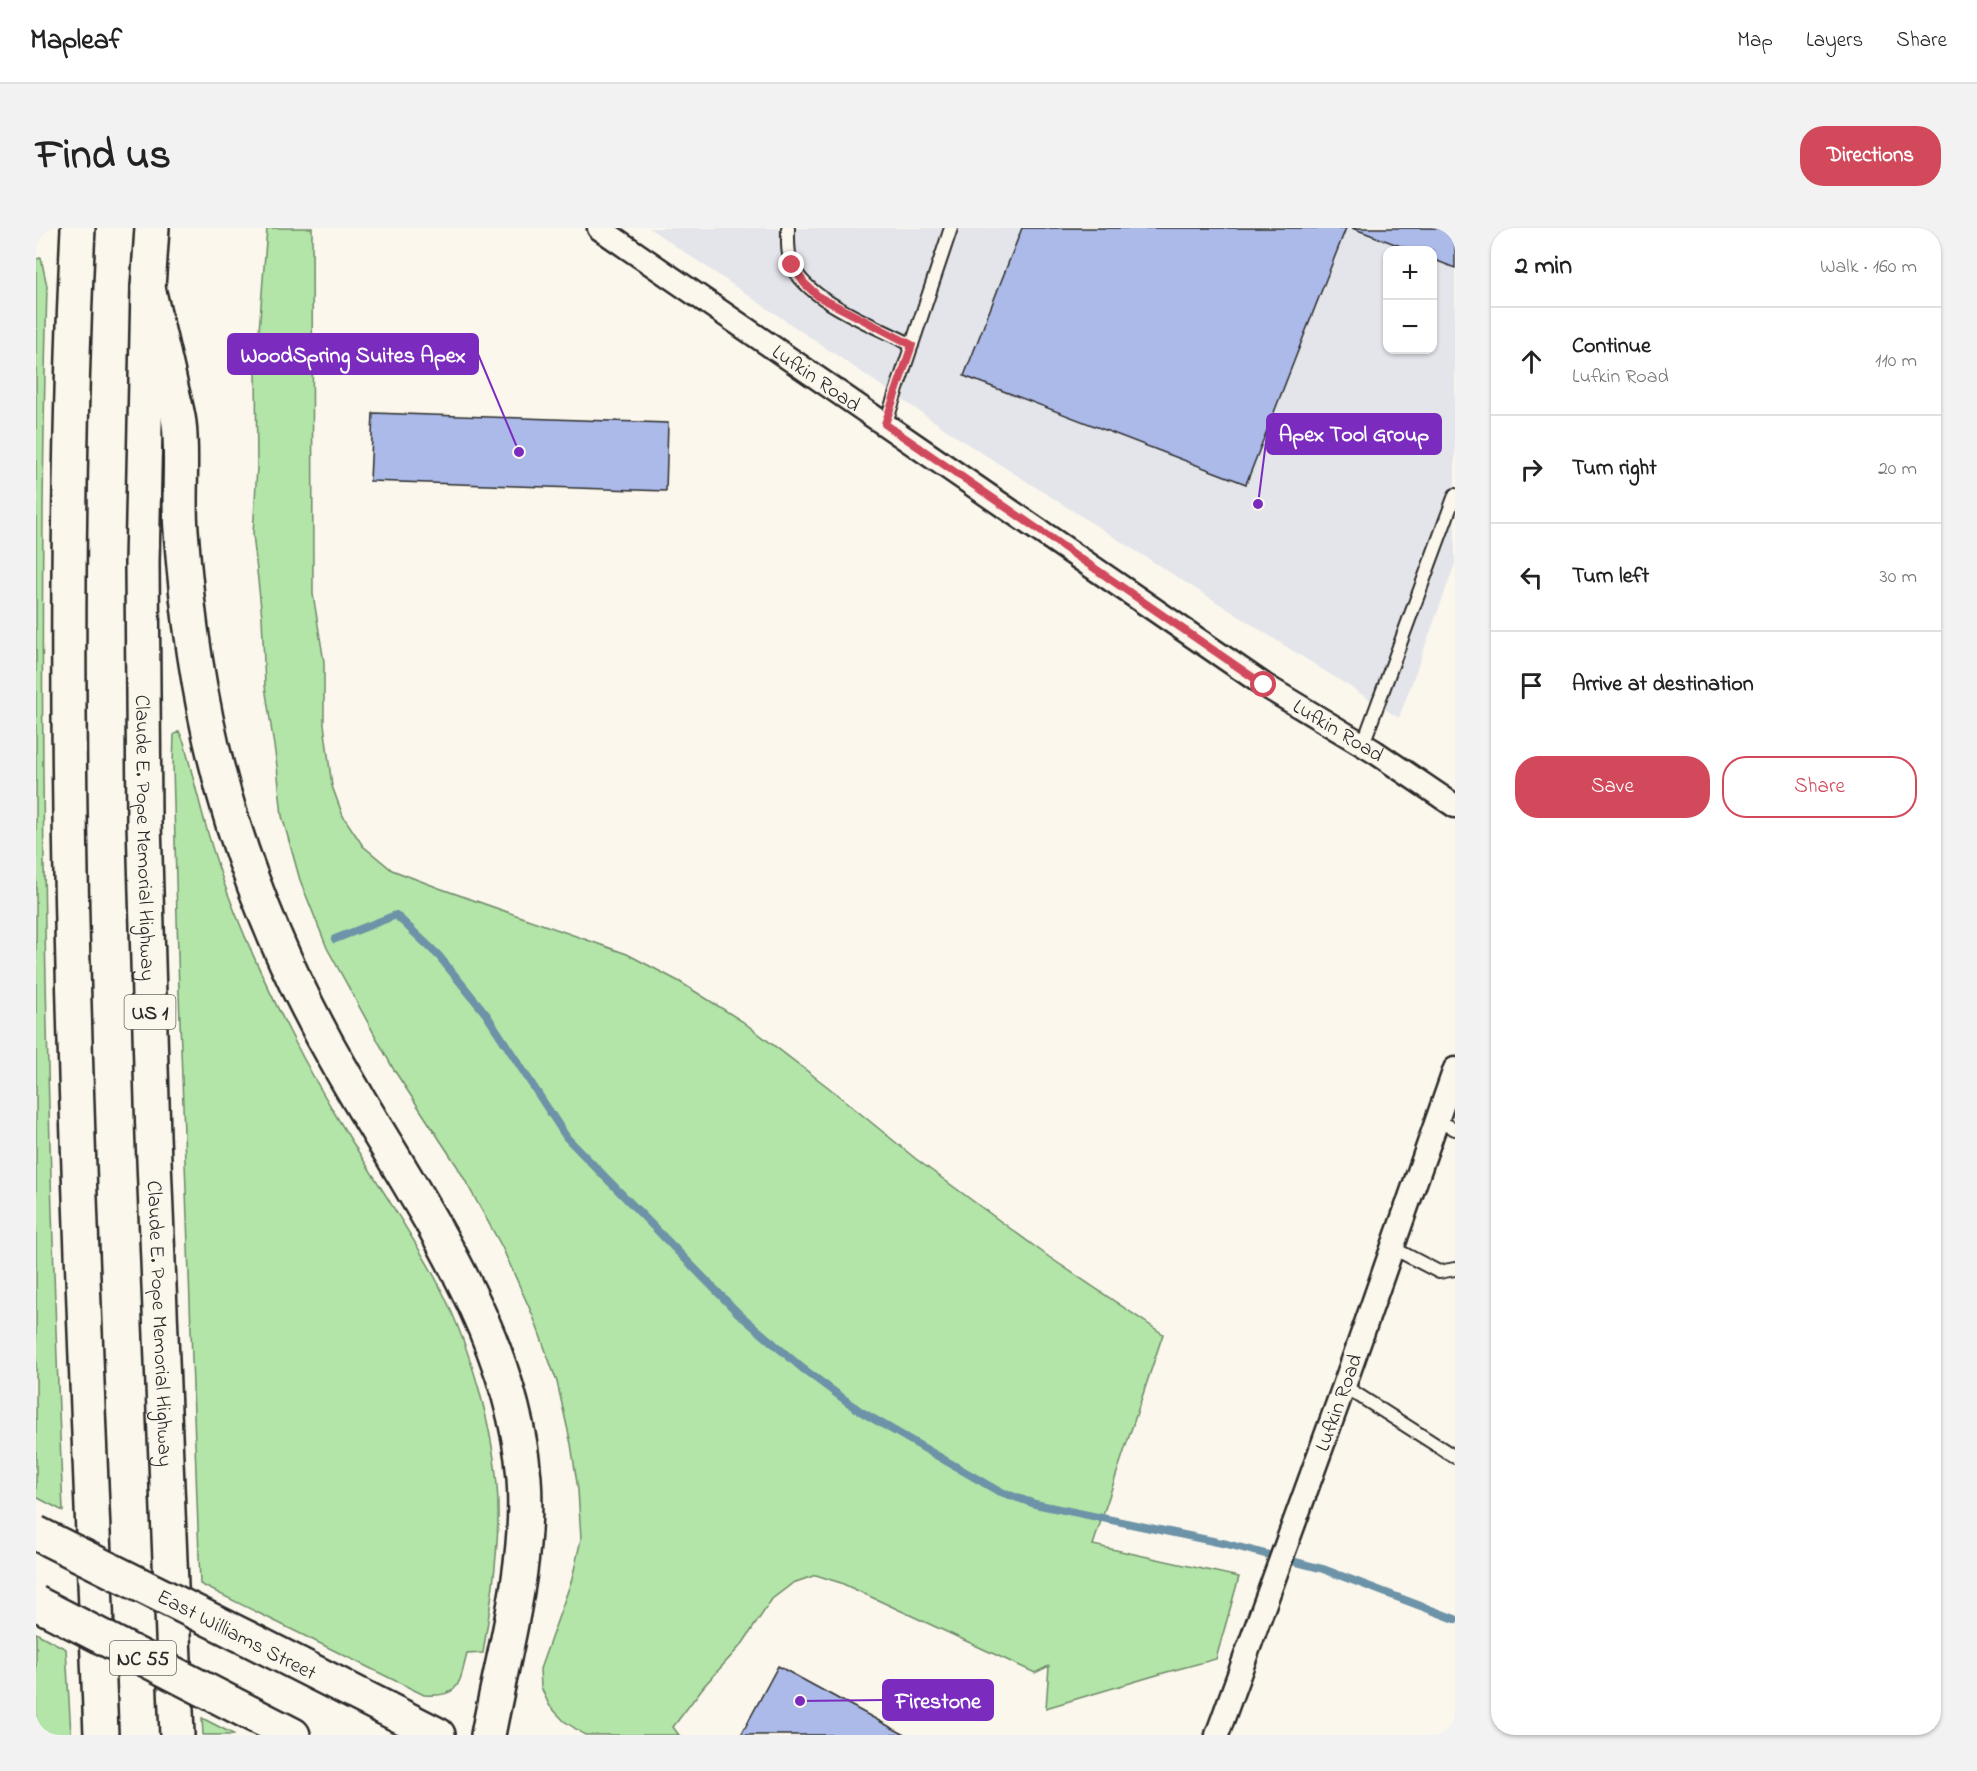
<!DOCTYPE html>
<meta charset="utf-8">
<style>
body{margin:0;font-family:"Indie Flower",sans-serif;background:#f2f2f2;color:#222}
.controls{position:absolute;right:18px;top:18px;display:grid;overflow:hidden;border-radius:12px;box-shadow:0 2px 4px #0004}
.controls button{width:54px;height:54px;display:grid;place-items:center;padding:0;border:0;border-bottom:2px solid #e0e0e0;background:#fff;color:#222;font:30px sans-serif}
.stop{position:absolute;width:18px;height:18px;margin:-14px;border:4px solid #d1495b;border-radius:50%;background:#fff}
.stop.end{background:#d1495b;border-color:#fff;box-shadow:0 2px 6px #0008}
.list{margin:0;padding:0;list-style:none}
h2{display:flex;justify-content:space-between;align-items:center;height:78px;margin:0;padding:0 24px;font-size:26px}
h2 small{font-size:20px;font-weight:400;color:#767676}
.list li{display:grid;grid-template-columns:39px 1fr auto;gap:18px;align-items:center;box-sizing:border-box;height:108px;padding:0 24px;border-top:2px solid #e0e0e0}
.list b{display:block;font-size:22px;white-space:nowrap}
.list p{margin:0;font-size:20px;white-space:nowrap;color:#767676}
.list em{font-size:20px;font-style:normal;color:#767676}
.actions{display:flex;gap:12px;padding:18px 24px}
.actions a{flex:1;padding:14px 0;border:2px solid #d1495b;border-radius:24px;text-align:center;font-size:21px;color:#d1495b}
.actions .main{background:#d1495b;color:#fff}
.icon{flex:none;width:33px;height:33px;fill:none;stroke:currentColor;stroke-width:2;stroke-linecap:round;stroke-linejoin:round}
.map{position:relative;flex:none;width:1419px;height:1507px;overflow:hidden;border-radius:24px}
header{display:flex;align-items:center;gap:36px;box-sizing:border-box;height:84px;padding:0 30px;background:#fff;border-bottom:2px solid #e0e0e0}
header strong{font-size:28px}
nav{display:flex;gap:33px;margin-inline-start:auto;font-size:21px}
.intro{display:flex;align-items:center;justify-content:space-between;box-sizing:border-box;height:144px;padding:0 36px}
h1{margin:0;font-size:42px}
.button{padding:15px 27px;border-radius:24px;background:#d1495b;color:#fff;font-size:21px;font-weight:700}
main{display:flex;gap:36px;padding:0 36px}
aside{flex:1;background:#fff;border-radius:24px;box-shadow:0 2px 4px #0004}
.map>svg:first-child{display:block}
.built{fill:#e3e5eb;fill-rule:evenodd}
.green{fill:#b2e5a7;stroke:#6e8869;stroke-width:1.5}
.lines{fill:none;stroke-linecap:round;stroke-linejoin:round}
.stream{stroke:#6c93a7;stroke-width:8}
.building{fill:#abbae9;stroke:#2b2b2b;stroke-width:1.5}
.lane-casing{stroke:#2b2b2b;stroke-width:16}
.street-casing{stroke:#2b2b2b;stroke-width:27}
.highway-casing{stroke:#2b2b2b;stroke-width:38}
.lane{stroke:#fbf7ec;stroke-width:12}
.street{stroke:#fbf7ec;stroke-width:22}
.highway{stroke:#fbf7ec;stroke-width:33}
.highway-bridge-casing{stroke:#2b2b2b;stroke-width:38;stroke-linecap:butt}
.highway-bridge{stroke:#fbf7ec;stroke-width:33}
.route{stroke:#d1495b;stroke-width:8}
.labels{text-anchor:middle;stroke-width:5;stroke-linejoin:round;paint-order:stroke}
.shield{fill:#fbf7ec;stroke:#696865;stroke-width:1.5}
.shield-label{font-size:20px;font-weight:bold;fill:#2b2b2b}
.street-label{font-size:21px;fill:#2b2b2b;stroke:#fbf7ec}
.leader{fill:none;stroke:#7b2cbf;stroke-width:2}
.callout-dot{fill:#7b2cbf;stroke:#fbf7ec;stroke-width:2}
.callout{fill:#7b2cbf;stroke:#7b2cbf;stroke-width:2}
.callout-label{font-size:22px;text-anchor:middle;font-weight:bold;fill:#fff}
</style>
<header>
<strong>Mapleaf</strong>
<nav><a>Map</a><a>Layers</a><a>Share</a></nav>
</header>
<div class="intro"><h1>Find us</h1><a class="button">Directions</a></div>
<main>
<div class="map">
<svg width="1419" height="1507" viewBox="0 0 1419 1507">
<rect width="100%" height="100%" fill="#fbf7ec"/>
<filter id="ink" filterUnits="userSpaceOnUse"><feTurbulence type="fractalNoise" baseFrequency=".0167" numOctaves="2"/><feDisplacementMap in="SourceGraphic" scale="12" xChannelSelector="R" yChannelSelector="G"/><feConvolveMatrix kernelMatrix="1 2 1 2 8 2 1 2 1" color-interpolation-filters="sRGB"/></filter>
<g filter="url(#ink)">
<path class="built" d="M613 0H1419V336L1363 490 930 215ZM1352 22H1396V122H1352Z"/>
<g class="green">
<path d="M231 0H276L277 366 288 434V496L296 558 307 588 327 618 356 642 403 660 591 726 644 754 706 793 792 859 880 931 1013 1029 1127 1106 1057 1317 1203 1349 1180 1431 1131 1444 1010 1480 1013 1438 999 1445 805 1355 780 1347 757 1355 736 1371 707 1415 668 1458 637 1499 643 1507H549L528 1493 513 1477 505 1459 504 1441 536 1351 545 1311 542 1262 535 1216 521 1154 497 1088 466 1019 421 938 358 842 291 720 264 652 246 588 241 538 229 458 226 389 217 306 221 239 220 142Z"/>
<path d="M5 30 11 58C0 466 10 875 27 1283L0 1269V31Z"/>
<path d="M143 503 148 514C161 565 173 616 192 666 211 716 234 766 259 814 299 893 351 965 395 1042 433 1110 464 1214 462 1292 461 1337 454 1381 447 1425L431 1426C423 1455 425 1470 388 1467L164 1356 143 765 137 538 138 507Z"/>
<path d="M0 1405 30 1421 35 1507H0Z"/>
<path d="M166 1490 199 1507H167Z"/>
</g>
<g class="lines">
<path class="stream" d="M299 711 360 687 403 728 450 786 531 910 703 1086 766 1140 824 1183 962 1263 999 1276 1191 1316 1287 1341 1419 1391"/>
</g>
<g class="building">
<path d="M986 0H1310L1210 256 928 148Z"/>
<path d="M1316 0H1419V40L1396 31V22H1375Z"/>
<path d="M337 185 632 195 630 263 334 253Z"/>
<path d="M742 1438 869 1507H705Z"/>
</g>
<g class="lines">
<defs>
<g id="lane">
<path d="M752 0C752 12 751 26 756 37 771 73 842 99 876 117"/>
<path d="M849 197 915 0"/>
<path d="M1327 516 1419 267"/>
<path d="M1401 893 1419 901"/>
<path d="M1357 1020 1403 1044 1419 1041"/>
<path d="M1308 1158 1419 1229"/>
</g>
<g id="street">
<path id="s1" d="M563 0 1228 457 1339 524 1419 578"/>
<path id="s2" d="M1181 1507 1308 1158 1419 841"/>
</g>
<g id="highway">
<path d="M42 0C18 502 46 1005 65 1507"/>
<path id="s3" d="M116 0 112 60 106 335 108 594 117 908 141 1507"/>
<path d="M112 60C119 90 126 120 133 150 136 165 141 180 143 195 147 230 142 267 145 302 152 402 167 500 197 596 224 681 260 763 305 841 376 966 477 1102 488 1250 494 1337 468 1422 452 1507"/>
<path d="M211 1410 402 1507"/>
<path d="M214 1485 257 1507"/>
</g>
</defs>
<use href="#lane" class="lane-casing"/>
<use href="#street" class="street-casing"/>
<use href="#highway" class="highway-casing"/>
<use href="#lane" class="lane"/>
<use href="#street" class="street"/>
<use href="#highway" class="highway"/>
<defs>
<g id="highway-bridge">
<path d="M0 1305 211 1410"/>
<path d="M0 1375 214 1485"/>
</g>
</defs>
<use href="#highway-bridge" class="highway-bridge-casing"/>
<use href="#highway-bridge" class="highway-bridge"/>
</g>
</g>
<g class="lines" filter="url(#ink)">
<path class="route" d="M756 37 768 55 783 69 876 117 849 196 1228 457"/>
</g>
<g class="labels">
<g class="shield">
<rect x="88.5" y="767" width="51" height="34" rx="4.5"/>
<rect x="74" y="1413" width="66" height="34" rx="4.5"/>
</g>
<g class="shield-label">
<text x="114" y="791">US 1</text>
<text x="107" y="1437">NC 55</text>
</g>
<g class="street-label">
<text dy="7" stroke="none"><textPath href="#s1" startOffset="264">Lufkin Road</textPath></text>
<text dy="7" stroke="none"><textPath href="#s1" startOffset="894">Lufkin Road</textPath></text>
<text dy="7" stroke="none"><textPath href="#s3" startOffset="610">Claude E. Pope Memorial Highway</textPath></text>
<text dy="7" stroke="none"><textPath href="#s3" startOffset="1096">Claude E. Pope Memorial Highway</textPath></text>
<text dy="7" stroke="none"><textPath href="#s2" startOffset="354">Lufkin Road</textPath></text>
<text transform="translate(201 1406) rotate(27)" y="7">East Williams Street</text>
</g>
</g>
<path class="leader" d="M483 224L442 126M1222 276L1231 206M764 1473L847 1472"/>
<g class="callout-dot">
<circle cx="483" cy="224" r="6"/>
<circle cx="1222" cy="276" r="6"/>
<circle cx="764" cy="1473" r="6"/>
</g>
<g class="callout">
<rect x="192" y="106" width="250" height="40" rx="6"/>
<rect x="1231" y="186" width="174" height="40" rx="6"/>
<rect x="847" y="1452" width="110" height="40" rx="6"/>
</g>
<g class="callout-label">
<text x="317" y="134">WoodSpring Suites Apex</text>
<text x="1318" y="213">Apex Tool Group</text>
<text x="902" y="1480">Firestone</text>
</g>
</svg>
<div class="controls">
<button>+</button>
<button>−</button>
</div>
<div class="stop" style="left:1228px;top:457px"></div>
<div class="stop end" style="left:756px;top:37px"></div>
</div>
<aside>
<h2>2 min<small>Walk · 160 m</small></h2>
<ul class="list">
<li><svg class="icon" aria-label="ahead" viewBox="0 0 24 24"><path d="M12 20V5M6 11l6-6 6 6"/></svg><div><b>Continue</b><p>Lufkin Road</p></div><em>110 m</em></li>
<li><svg class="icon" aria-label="right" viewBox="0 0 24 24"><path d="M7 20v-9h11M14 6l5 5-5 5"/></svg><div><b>Turn right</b></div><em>20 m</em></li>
<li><svg class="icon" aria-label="left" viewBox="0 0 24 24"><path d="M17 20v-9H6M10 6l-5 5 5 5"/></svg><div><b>Turn left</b></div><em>30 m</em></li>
<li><svg class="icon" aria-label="arrive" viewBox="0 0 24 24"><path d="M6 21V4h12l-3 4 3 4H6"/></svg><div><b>Arrive at destination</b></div></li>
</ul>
<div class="actions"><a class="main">Save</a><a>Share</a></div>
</aside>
</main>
